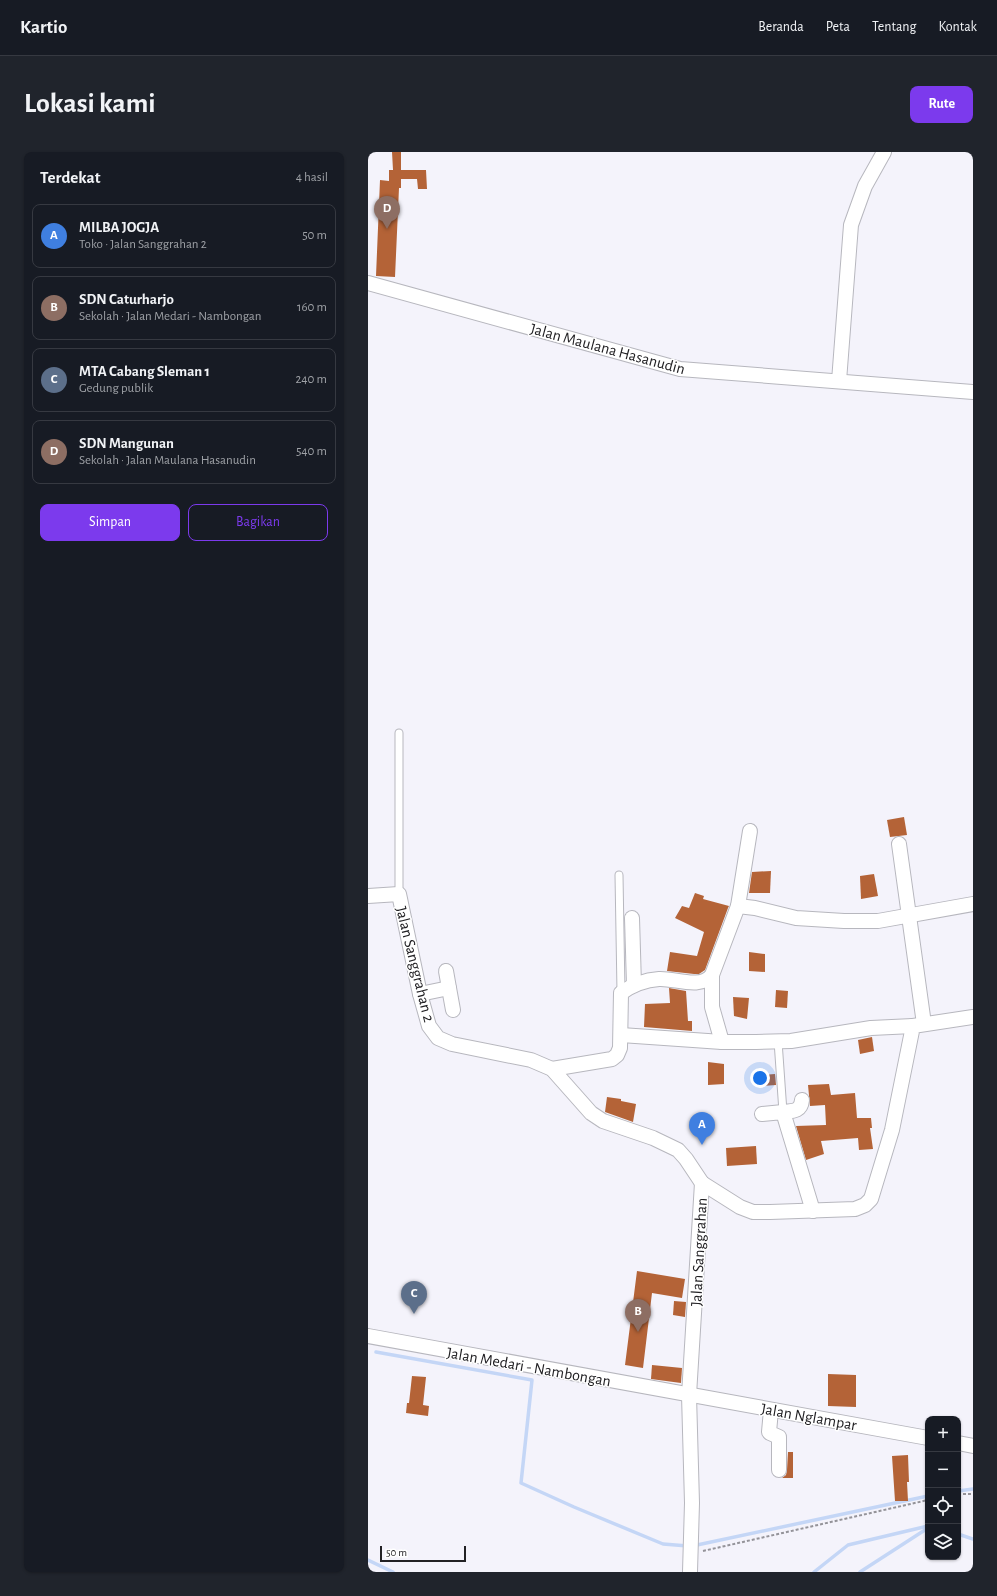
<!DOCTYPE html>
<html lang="id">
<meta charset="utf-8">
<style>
body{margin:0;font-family:"Alegreya Sans",sans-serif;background:#20242c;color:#f1f3f6}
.controls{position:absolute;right:12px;bottom:12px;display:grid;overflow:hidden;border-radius:8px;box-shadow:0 1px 3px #0004}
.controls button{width:36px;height:36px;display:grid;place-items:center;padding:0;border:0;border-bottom:1px solid #363941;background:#171b24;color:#f1f3f6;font:20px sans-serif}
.scale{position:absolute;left:12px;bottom:10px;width:86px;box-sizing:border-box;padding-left:4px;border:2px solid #222124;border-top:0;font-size:11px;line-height:14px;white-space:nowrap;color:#222124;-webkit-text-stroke:3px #fff;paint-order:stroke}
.you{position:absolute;left:392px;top:926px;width:14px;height:14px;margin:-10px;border:3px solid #fff;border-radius:50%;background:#1a73e8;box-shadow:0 0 0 6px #1a73e833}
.badge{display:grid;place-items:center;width:26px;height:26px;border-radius:50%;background:#7c3aed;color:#fff;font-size:13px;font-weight:700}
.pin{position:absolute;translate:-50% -33px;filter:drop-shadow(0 1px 2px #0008)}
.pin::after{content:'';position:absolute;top:21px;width:14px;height:12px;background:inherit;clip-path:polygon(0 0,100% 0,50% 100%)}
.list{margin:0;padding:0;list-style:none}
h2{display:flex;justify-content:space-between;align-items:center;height:52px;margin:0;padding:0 16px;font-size:17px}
h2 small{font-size:13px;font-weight:400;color:#9ea1a6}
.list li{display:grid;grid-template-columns:26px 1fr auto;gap:12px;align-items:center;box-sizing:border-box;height:64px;margin:0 8px 8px;padding:0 8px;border:1px solid #363941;border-radius:8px}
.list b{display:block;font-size:15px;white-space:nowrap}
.list p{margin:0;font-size:13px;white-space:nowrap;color:#9ea1a6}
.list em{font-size:13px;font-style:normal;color:#9ea1a6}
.actions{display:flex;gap:8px;padding:12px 16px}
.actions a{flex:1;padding:9px 0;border:1px solid #7c3aed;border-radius:8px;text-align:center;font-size:14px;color:#7c3aed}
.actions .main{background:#7c3aed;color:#fff}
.icon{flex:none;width:22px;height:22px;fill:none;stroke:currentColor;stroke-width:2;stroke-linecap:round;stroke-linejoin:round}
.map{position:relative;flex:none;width:605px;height:1420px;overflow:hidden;border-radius:8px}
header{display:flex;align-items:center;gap:24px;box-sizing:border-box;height:56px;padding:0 20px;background:#171b24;border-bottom:1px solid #363941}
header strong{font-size:19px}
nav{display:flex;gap:22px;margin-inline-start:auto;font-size:14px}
.intro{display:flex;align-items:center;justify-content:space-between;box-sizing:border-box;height:96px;padding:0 24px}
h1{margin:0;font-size:28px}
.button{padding:10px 18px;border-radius:8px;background:#7c3aed;color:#fff;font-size:14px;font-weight:700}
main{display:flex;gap:24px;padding:0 24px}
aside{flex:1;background:#171b24;border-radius:8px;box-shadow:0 1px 3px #0004}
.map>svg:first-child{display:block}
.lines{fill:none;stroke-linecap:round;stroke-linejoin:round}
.stream{stroke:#c4d6f6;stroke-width:3.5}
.building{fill:#b46337}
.lane-casing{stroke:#b7b7be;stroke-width:9}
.street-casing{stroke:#b7b7be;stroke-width:16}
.path{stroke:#949399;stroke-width:2;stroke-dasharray:3 2;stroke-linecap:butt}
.lane{stroke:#fff;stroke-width:7}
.street{stroke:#fff;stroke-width:14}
.labels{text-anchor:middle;stroke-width:3;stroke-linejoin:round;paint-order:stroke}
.street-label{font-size:16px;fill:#222124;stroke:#fff}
</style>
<header>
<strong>Kartio</strong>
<nav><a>Beranda</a><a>Peta</a><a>Tentang</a><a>Kontak</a></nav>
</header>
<div class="intro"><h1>Lokasi kami</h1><a class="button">Rute</a></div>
<main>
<aside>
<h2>Terdekat<small>4 hasil</small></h2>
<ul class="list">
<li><span class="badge" style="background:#3f7fe0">A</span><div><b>MILBA JOGJA</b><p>Toko · Jalan Sanggrahan 2</p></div><em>50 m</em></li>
<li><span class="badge" style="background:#8d6e63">B</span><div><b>SDN Caturharjo</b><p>Sekolah · Jalan Medari - Nambongan</p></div><em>160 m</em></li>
<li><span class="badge" style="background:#5c6f8a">C</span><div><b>MTA Cabang Sleman 1</b><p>Gedung publik</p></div><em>240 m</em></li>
<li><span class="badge" style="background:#8d6e63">D</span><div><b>SDN Mangunan</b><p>Sekolah · Jalan Maulana Hasanudin</p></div><em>540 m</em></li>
</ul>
<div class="actions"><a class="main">Simpan</a><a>Bagikan</a></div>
</aside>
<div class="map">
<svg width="605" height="1420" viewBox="0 0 605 1420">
<rect width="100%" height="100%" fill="#f4f3fb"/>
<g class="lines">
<g class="stream">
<path d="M8 1200 164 1228 153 1331 206 1355 295 1392 320 1394"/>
<path d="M590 1339 605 1337"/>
<path d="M590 1382 605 1387"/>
<path d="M329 1393 560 1344"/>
<path d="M0 1408 25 1420"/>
<path d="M446 1420 480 1393 560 1374"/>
<path d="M492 1420 560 1376"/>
</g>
</g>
<g class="building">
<path d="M24 0H33V18H58L59 37H50L49 27H33V36H31L27 125 8 124 12 28 21 29V18H25Z"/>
<path d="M536 665 539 683 522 685 519 668Z"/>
<path d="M403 719 402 741H381L384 720Z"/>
<path d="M506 722 510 744 493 747 492 724Z"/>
<path d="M327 741 336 744 335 747 361 754 360 756 337 818 331 822H326L299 819 302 800 329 804 336 780 307 766 314 754 321 756Z"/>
<path d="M381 800 397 802V820L381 819Z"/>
<path d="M301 836 318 839 320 869H324V879L276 875 277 852 302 851Z"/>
<path d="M408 838 420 839 419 856 407 855Z"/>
<path d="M365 845 381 846 379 867 366 864Z"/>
<path d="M504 885 506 899 492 902 490 888Z"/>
<path d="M340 910 356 912V932L340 933Z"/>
<path d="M407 922 408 933 394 934 393 923Z"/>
<path d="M461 932 463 943 487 941 489 966H503L504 976H502L505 997 491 998 490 986 453 989 456 1002 438 1008 428 974 458 973 457 953 442 954 440 933Z"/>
<path d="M239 945 253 947V949L268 952 265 970 237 960Z"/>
<path d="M388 994 389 1012 359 1014 358 996Z"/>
<path d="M269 1119 317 1127 314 1146 284 1141 275 1216 257 1213Z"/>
<path d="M306 1149 318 1150 317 1165 305 1163Z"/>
<path d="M284 1213 314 1216 313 1231 283 1227Z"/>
<path d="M460 1222 488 1223V1255L460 1254Z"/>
<path d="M44 1224 58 1225 55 1253 61 1254 60 1264 38 1261 39 1251H41Z"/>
<path d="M420 1300H425V1326H414L418 1323 419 1318Z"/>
<path d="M540 1303 541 1330H539L540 1349H527L524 1304Z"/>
</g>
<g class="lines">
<defs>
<g id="lane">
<path d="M31 581V742"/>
<path d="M251 723 253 840"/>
<path d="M410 889 415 960"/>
</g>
<g id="street">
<path d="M0 131 312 217 605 240"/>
<path d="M471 229 483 73 497 34 516 0"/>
<path d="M531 692 556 872"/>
<path d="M0 744 31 742 52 842 61 874 70 886 84 892 163 908 184 917 223 961 235 969 285 986 310 998 318 1007 334 1031"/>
<path d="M370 754 382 679"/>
<path d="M264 766 266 833"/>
<path d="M78 819 81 836"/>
<path d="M344 823V855L354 890"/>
<path d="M52 842 81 836 85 858"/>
<path d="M253 883 354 890H388L423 889 503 876 545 874"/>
<path d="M184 917 244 907 249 903 252 896 253 841C264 833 277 828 291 827 307 826 332 838 344 823L370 754 387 756 428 766 476 769H510L605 752"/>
<path d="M415 960C426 959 433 959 434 948"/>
<path d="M394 962 415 960 445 1059"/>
<path d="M0 1184 560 1286"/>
<path d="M403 1258 401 1280 402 1281 411 1285V1318"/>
<path d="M590 1291 605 1294"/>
<path d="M322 1420 324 1351 321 1243 334 1031 372 1055 385 1060H402L487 1057 497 1053 503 1047 524 978 545 874 605 865"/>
</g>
</defs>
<use href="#lane" class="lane-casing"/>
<use href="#street" class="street-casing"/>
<g class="path">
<path d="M590 1342H605"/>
<path d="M335 1399 560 1348"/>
</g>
<use href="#lane" class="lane"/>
<use href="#street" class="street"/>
</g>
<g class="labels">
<g class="street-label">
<text transform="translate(240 196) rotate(15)" y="6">Jalan Maulana Hasanudin</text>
<text transform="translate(48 812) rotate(76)" y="6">Jalan Sanggrahan 2</text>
<text transform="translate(330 1100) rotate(-87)" y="6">Jalan Sanggrahan</text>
<text transform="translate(161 1214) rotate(10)" y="6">Jalan Medari - Nambongan</text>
<text transform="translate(441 1264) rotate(10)" y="6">Jalan Nglampar</text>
</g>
</g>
</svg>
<div class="controls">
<button>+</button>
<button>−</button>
<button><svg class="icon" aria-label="locate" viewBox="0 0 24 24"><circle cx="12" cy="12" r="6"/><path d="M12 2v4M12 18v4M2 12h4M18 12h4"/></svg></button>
<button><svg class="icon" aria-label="layers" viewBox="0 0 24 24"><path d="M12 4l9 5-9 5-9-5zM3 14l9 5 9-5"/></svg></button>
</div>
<div class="scale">50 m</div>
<div class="you"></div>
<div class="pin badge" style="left:334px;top:993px;background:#3f7fe0">A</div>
<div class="pin badge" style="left:270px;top:1180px;background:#8d6e63">B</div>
<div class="pin badge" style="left:46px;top:1162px;background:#5c6f8a">C</div>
<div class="pin badge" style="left:19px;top:77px;background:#8d6e63">D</div>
</div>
</main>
